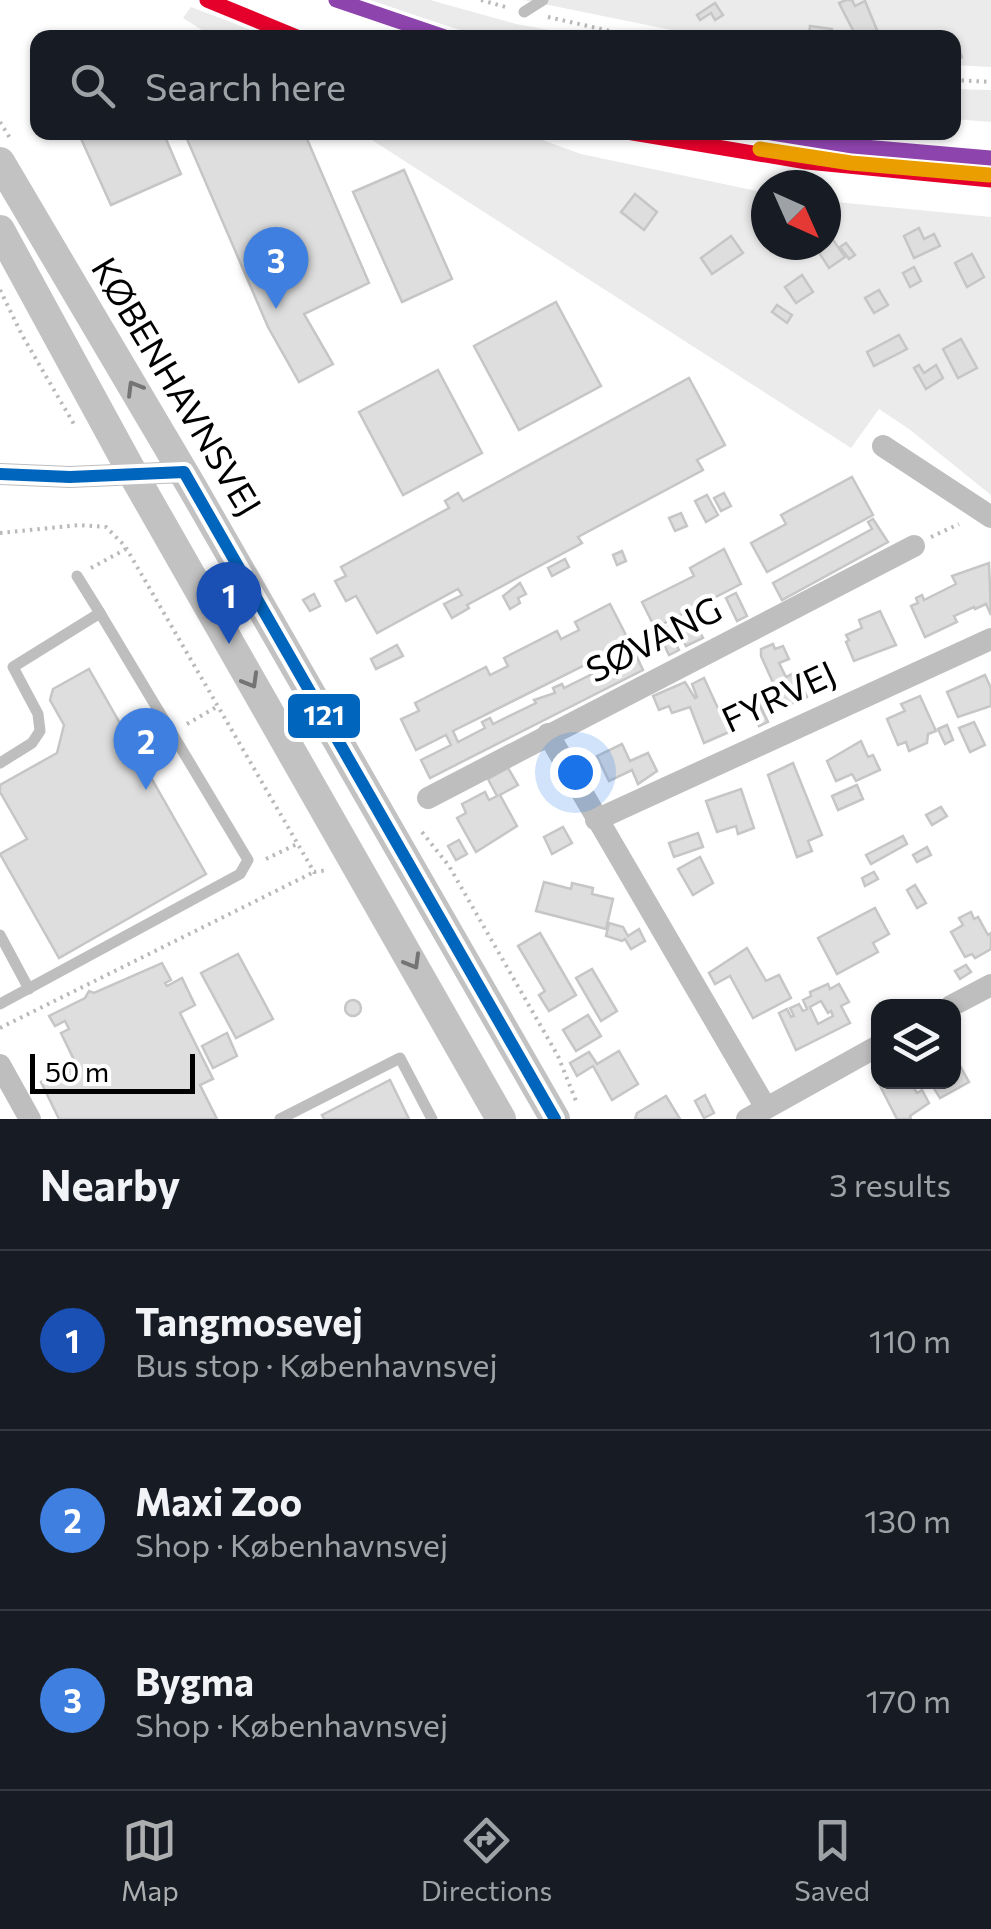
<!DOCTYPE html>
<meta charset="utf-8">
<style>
body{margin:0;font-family:Commissioner,sans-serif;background:#242831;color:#f1f3f6}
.controls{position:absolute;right:30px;bottom:30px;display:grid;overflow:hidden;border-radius:20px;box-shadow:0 2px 8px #0004}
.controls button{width:90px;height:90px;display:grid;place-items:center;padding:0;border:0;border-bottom:2px solid #363941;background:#171b24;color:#f1f3f6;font:50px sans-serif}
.compass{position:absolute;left:751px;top:170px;width:90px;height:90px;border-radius:50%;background:#171b24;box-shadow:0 2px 8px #0004;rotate:135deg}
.scale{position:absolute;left:30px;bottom:25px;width:165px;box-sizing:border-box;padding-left:10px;border:5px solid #000;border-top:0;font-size:28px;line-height:35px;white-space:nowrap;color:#000;-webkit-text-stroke:8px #fff;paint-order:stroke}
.you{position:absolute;left:575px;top:772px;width:35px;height:35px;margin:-25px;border:8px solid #fff;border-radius:50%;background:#1a73e8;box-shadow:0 0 0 15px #1a73e833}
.badge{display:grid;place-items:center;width:65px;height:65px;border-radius:50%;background:#adaeaf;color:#fff;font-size:32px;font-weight:700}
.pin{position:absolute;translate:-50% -82px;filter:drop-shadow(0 2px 5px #0008)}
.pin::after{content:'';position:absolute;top:52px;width:35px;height:30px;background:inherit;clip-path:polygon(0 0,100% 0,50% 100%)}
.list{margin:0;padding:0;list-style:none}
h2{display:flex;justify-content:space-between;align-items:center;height:130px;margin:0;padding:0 40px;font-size:42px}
h2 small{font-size:32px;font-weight:400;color:#9ea1a6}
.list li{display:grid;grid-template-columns:65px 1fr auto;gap:30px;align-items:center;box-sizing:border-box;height:180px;padding:0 40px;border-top:2px solid #363941}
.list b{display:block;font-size:38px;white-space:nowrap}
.list p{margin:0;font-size:32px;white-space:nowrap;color:#9ea1a6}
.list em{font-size:32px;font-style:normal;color:#9ea1a6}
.icon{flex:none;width:55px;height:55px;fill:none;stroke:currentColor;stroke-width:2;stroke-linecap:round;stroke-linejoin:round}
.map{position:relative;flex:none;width:991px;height:1119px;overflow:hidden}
.search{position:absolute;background:#171b24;box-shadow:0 2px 8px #0004;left:30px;right:30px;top:30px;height:110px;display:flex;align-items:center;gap:25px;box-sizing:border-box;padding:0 35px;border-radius:20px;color:#9ea1a6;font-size:38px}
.sheet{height:670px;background:#171b24}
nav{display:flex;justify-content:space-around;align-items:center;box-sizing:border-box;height:140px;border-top:2px solid #363941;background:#171b24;font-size:28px;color:#9ea1a6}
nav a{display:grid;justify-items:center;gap:5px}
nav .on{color:#adaeaf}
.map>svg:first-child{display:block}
.green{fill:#ebebeb}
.building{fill:#dedede;stroke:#c6c6c6;stroke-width:2.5;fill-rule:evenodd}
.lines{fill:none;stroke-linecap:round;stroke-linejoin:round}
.path{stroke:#b9b9b9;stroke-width:4;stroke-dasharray:2.5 5;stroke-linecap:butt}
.lane{stroke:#bebebe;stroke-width:11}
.street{stroke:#bebebe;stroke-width:22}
.secondary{stroke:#c2c2c2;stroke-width:30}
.bus-1-casing{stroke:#fff;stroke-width:20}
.bus-1{stroke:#0065bd;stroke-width:12}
.rail-1-casing{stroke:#fff;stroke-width:22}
.rail-2-casing{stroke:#fff;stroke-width:22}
.rail-3-casing{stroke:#fff;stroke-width:22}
.rail-1{stroke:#e4002b;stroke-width:15}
.rail-2{stroke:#8e44ad;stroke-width:15}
.rail-3{stroke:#eb9e00;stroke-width:15}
.oneway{stroke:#747474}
.labels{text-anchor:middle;stroke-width:9;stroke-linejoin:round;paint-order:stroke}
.street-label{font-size:35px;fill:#000;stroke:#fff}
.line-badge{stroke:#fff;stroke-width:4}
.badge-label{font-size:28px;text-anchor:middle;font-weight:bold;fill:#fff}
</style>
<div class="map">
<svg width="991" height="1119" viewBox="0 0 991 1119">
<rect width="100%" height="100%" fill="#fff"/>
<g class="green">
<path d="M364 0H430L516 24 588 37H483Z"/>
<path d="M524 0H991V67L954 65V38L706 37Z"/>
<path d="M191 7 271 37H213L183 18Z"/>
<path d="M954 89 991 90V122L954 119Z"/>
<path d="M361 133H523L581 154 766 193V245H826V201L991 217V495L909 429 879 409 851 448Z"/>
</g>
<g class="building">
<path d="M846 0H852L855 6 865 1 877 30 864 37 862 33 856 36 839 3Z"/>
<path d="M715 3 723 15 715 20 711 13 700 20 697 15Z"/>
<path d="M810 26 832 29 831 38H782V32L809 35Z"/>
<path d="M955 41 962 57 954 64V42Z"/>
<path d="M78 132H163L181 174 111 205Z"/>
<path d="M184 132H304L369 283 304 314 333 364 299 382 268 327Z"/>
<path d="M404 170 452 279 402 302 353 192Z"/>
<path d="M635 194 657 212 644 230 621 212Z"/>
<path d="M919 228 924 239 934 234 940 246 914 258 904 236Z"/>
<path d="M731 236 743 253 712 274 701 258Z"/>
<path d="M831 237 845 257 829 268 816 248 826 245Z"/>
<path d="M846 243 855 255 849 259 840 247Z"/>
<path d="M972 254 984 277 967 287 955 263Z"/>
<path d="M914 267 921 281 910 287 903 273Z"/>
<path d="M802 275 813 292 796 303 785 287Z"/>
<path d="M879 290 888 305 874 313 865 298Z"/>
<path d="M556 302 601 386 519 430 474 346Z"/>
<path d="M777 305 792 315 787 323 772 312Z"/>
<path d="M899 335 907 349 874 366 867 352Z"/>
<path d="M961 339 977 368 958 378 943 349Z"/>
<path d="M919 365 924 373 936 365 943 378 926 389 914 368Z"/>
<path d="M438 370 482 453 403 495 359 412Z"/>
<path d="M689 378 725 445 697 460 703 470 578 537 582 543 467 605 469 608 452 618 444 604 462 595 458 589 377 633 356 596 346 601 335 581 346 576 341 567 449 508 445 501 458 493 463 501Z"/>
<path d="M852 477 873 515 767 572 751 543 786 524 781 515Z"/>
<path d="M724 493 731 506 721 511 714 498Z"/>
<path d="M707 495 718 515 706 522 695 501Z"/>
<path d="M681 513 687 526 675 531 669 518Z"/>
<path d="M873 519 888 542 782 600 773 583 872 529 868 522Z"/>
<path d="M724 549 741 584 655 628 642 602 694 576 690 568Z"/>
<path d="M622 551 626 561 617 565 613 555Z"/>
<path d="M565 559 569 567 552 576 548 568Z"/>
<path d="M989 563 991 615 986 604 975 609 974 607 954 616 957 622 925 637 911 606 918 603 916 598 922 595 924 600 956 584 952 576Z"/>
<path d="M520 583 526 594 518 598 520 603 510 609 503 596Z"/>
<path d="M736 593 747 616 737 621 726 598Z"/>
<path d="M314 594 320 606 310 611 303 600Z"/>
<path d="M610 604 630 643 612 652 617 662 635 653 643 670 430 778 421 760 451 745 446 735 416 750 401 719 419 711 415 703 486 667 490 675 508 666 504 658 557 631 561 639 579 630 575 622ZM605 655 610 665 564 688 562 684 553 688 555 693 534 700 536 703 493 724 490 718 482 722 485 728 458 742 453 731Z"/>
<path d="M880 611 896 645 854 661 846 642 849 640 846 635 862 628 859 620Z"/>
<path d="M694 620 703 638 686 646 677 628Z"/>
<path d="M667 627 679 650 669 655 658 632Z"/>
<path d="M773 644 775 649 783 646 789 659 779 663 786 677 796 672 807 697 784 707 761 656V649Z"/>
<path d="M397 645 403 656 376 669 371 659Z"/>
<path d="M89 669 206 874 59 958 0 854 27 839 0 792V785L57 753 64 725 50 700 53 689Z"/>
<path d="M985 675 991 688V706L958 717 947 692Z"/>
<path d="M704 678 729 732 704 743 690 707 672 713 669 706 659 710 653 696 685 682 695 698 697 697 692 684Z"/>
<path d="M920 696 936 731 928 734 927 743 909 751 906 742 898 745 887 719 905 711 901 704Z"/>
<path d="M758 701 768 722 759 726 749 706Z"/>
<path d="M974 722 985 745 970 752 959 728Z"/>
<path d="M947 725 953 740 945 744 938 729Z"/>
<path d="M861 741 868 757 873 755 880 770 856 781 852 774 836 781 827 761Z"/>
<path d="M622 744 630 761 648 753 657 771 638 784 632 770 609 781 597 756Z"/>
<path d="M793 763 822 835 808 841 812 851 797 857 768 775Z"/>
<path d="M508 768 518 785 500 795 517 826 476 852 457 818 466 813 462 804 485 792 489 800 497 796 488 779Z"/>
<path d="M857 785 863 799 838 810 832 796Z"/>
<path d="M741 789 754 828 738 834 736 826 717 832 706 801Z"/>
<path d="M941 807 947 816 932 825 926 815Z"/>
<path d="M563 827 572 843 552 854 544 837Z"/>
<path d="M698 833 703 847 674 857 669 843Z"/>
<path d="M903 836 907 844 871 864 866 855Z"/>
<path d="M459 840 467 854 456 860 448 846Z"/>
<path d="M927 847 931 855 917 862 913 855Z"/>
<path d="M700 857 713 883 693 895 678 869Z"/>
<path d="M874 872 878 879 865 886 862 878Z"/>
<path d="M544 882 571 889 572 883 593 888 592 894 613 899 606 929 536 911Z"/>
<path d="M915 885 926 903 917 908 907 890Z"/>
<path d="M875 908 889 934 873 943 878 952 837 974 818 938Z"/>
<path d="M971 912 974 919 978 917 988 935 991 933V949L975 958 972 954 965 957 951 932 963 925 959 918Z"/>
<path d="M609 923 623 927 628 936 639 929 645 941 631 949 625 939 622 941 606 936Z"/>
<path d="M540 933 576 995 549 1011 539 995 545 991 518 946Z"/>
<path d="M747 948 766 981 779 975 791 998 753 1018 730 976 715 984 709 973Z"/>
<path d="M238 954 273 1019 236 1038 201 973Z"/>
<path d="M162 963 171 980 165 983 167 986 182 978 195 1005 180 1013 213 1079 200 1085 217 1119H59L41 1082 48 1078 54 1068 60 1072 76 1064 61 1033 69 1029 65 1021 55 1026 49 1016 85 998 89 991 94 993Z"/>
<path d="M966 965 971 972 960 979 955 971Z"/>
<path d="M592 969 617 1011 601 1021 576 978Z"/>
<path d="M828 984 830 989 839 984 849 1002 841 1006 850 1023 796 1050 779 1013 787 1009 791 1017 794 1016 790 1008 799 1004 803 1011 807 1009 803 1000 811 996 810 992ZM821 1001 828 1013 831 1011 833 1016 818 1024 810 1007Z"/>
<circle cx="353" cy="1008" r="8"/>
<path d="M588 1015 601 1036 576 1051 563 1030Z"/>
<path d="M227 1033 237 1056 213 1068 202 1046Z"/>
<path d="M619 1051 638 1084 612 1100 593 1066 577 1076 570 1063 589 1052 597 1064Z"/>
<path d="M954 1055 969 1082 940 1098 930 1082H954Z"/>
<path d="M390 1080 409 1119H324L322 1115Z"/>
<path d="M884 1082H910L917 1093 922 1090 929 1103 910 1116 911 1119H897L879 1084Z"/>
<path d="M705 1095 714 1113 704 1118 695 1101Z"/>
<path d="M666 1096 680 1119H635L637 1113Z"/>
</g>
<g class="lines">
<g class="path">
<path d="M481 0 509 8"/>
<path d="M548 17 641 38"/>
<path d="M954 80 991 82"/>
<path d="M0 122 10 138"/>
<path d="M0 290 22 335 75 426"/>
<path d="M112 297 145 353"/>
<path d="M0 533 79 525 106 527 125 546 314 872 328 870"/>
<path d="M931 537 959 524"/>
<path d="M91 568 126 549"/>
<path d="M187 724 218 706"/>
<path d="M422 832 449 866 558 1056 576 1101"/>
<path d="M266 859 297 844"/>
<path d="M0 1028 314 872"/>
</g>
<g class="lane">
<path d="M524 12 543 0"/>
<path d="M77 576 100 613"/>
<path d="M0 763 32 743 40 731 38 714 13 667 100 613 248 860 240 874 0 1004"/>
<path d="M0 935 29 989"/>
<path d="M280 1119 400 1058 432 1119"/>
</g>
<g class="street">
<path d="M883 446 991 517"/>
<path d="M0 474 70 477 184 472"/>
<path d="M548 734 766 1108"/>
<path d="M428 798 914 546"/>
<path d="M596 820 991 639"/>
<path d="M951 1006 991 985"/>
<path d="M0 1065 30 1119"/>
<path d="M747 1119 878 1046"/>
</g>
<g class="secondary">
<path d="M0 162 192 487 555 1119"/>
<path d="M0 230 133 474 501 1119"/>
</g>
<defs>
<path id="bus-1" d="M0 474 70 477 184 472 555 1119"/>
</defs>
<use href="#bus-1" class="bus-1-casing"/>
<use href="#bus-1" class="bus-1"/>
<defs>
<g id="rail-1">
<path d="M207 0 299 38"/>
<path d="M627 132 807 162 991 180"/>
</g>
<g id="rail-2">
<path d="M336 0 448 38"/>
<path d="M766 132 853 146 991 158"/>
</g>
<path id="rail-3" d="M760 149 851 163 989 175"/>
</defs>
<use href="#rail-1" class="rail-1-casing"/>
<use href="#rail-2" class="rail-2-casing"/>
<use href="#rail-3" class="rail-3-casing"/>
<use href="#rail-1" class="rail-1"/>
<use href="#rail-2" class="rail-2"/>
<use href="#rail-3" class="rail-3"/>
</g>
<defs><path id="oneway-chevron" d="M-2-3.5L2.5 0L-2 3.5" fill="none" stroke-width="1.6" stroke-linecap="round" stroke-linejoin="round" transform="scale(2.5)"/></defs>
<g class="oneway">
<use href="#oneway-chevron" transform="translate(134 388) rotate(-121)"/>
<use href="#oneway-chevron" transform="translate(251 681) rotate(60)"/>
<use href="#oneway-chevron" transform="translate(413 962) rotate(60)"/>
</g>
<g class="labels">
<g class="street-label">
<text transform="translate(176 387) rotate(59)" y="12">KØBENHAVNSVEJ</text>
<text transform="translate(654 640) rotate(-27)" y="12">SØVANG</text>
<text transform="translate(779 697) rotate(-25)" y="12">FYRVEJ</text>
</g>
</g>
<rect class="line-badge" x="286" y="692" width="76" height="48" rx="10" fill="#0065bd"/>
<g class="badge-label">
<text x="324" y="725">121</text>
</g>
</svg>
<div class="controls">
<button><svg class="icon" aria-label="layers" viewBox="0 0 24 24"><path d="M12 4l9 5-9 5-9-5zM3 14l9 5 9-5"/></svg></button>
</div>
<svg class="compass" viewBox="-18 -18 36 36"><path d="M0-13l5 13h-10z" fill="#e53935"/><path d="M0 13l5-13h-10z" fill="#9ea1a6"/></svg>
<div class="scale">50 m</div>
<div class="you"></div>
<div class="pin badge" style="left:229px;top:644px;background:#1a4fb4">1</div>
<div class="pin badge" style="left:146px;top:790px;background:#3f7fe0">2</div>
<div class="pin badge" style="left:276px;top:309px;background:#3f7fe0">3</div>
<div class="search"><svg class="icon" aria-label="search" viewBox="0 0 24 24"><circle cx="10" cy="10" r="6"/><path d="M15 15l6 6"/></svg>Search here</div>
</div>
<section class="sheet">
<h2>Nearby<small>3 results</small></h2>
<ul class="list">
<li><span class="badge" style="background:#1a4fb4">1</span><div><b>Tangmosevej</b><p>Bus stop · Københavnsvej</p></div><em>110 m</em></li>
<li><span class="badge" style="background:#3f7fe0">2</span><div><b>Maxi Zoo</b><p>Shop · Københavnsvej</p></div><em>130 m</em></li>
<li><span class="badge" style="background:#3f7fe0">3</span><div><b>Bygma</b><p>Shop · Københavnsvej</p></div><em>170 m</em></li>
</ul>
</section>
<nav>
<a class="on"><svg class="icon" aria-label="map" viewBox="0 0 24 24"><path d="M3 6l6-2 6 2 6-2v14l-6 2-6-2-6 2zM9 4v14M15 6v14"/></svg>Map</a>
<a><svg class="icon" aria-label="directions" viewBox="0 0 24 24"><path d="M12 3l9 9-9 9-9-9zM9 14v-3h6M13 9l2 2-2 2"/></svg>Directions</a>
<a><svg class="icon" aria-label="saved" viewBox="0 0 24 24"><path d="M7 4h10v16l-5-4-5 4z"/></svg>Saved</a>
</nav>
